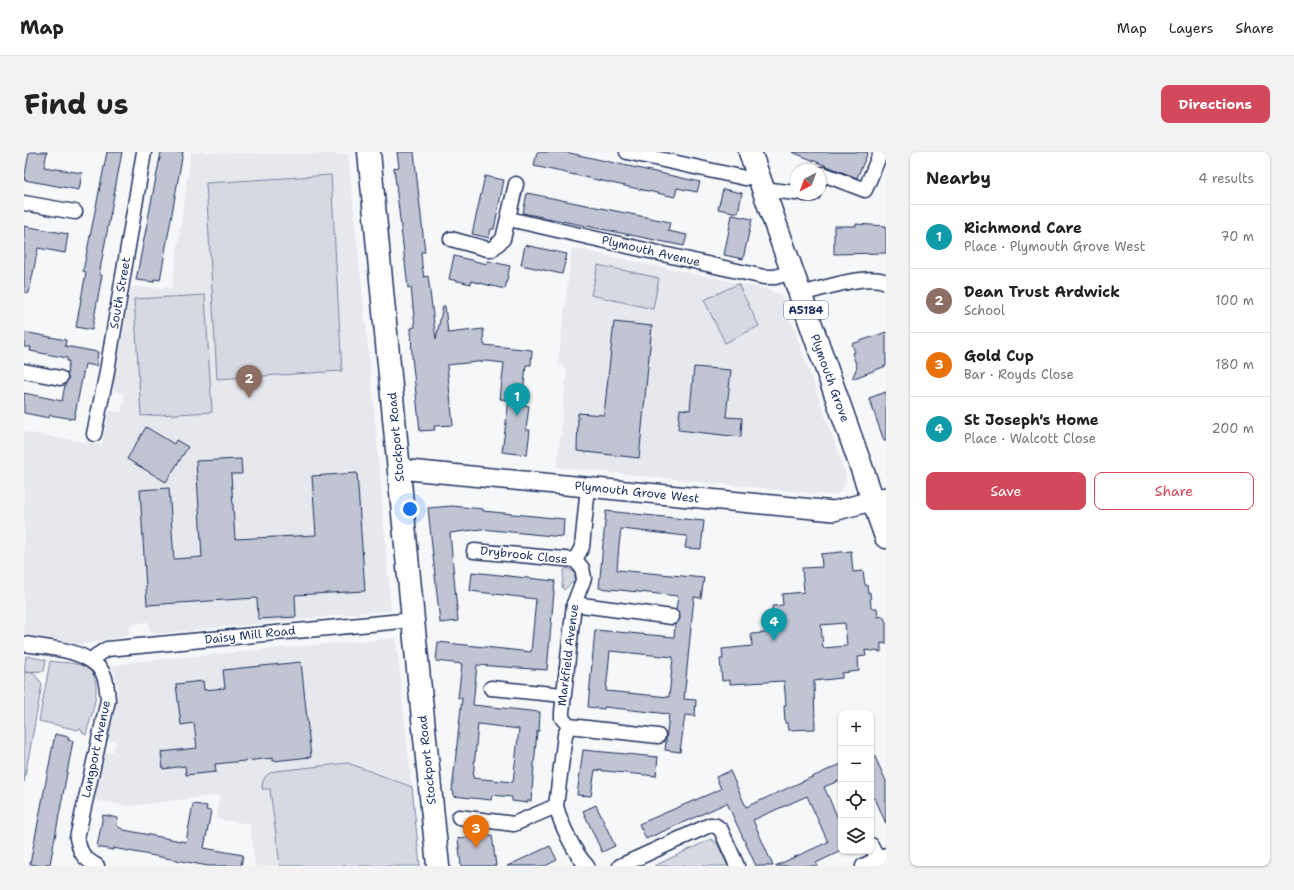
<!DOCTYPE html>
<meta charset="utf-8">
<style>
body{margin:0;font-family:"Shantell Sans",sans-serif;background:#f2f2f2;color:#222}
.controls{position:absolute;right:12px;bottom:12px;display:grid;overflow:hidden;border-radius:8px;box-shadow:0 1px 3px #0004}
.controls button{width:36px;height:36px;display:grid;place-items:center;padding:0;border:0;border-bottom:1px solid #e0e0e0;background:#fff;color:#222;font:20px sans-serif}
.compass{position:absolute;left:766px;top:12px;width:36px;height:36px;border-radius:50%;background:#fff;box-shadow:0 1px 3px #0004;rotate:221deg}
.you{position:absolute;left:386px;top:357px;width:14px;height:14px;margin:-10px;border:3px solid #fff;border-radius:50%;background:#1a73e8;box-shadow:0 0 0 6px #1a73e833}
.badge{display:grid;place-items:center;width:26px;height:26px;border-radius:50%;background:#d1495b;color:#fff;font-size:13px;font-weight:700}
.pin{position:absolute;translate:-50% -33px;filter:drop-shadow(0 1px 2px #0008)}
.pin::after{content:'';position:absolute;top:21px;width:14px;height:12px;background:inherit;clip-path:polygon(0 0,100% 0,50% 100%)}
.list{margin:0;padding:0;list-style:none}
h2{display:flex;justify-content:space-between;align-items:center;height:52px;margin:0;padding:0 16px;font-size:17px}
h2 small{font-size:13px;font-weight:400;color:#767676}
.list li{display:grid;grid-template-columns:26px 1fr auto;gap:12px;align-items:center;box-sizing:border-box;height:64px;padding:0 16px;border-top:1px solid #e0e0e0}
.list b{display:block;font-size:15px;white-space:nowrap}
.list p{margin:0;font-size:13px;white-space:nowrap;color:#767676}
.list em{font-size:13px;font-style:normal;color:#767676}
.actions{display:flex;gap:8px;padding:12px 16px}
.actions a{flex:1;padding:9px 0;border:1px solid #d1495b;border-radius:8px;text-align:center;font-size:14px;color:#d1495b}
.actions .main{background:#d1495b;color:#fff}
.icon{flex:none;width:22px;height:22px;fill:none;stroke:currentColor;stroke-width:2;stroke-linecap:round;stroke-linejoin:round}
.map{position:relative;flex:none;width:862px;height:714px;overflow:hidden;border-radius:8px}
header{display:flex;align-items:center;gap:24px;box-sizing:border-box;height:56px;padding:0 20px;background:#fff;border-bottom:1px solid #e0e0e0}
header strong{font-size:19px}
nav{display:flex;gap:22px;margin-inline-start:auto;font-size:14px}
.intro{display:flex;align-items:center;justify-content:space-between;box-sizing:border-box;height:96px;padding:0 24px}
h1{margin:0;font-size:28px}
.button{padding:10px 18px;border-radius:8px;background:#d1495b;color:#fff;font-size:14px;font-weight:700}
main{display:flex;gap:24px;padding:0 24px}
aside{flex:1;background:#fff;border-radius:8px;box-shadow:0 1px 3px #0004}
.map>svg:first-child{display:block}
.built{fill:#e6e8ee}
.green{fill:#d6d9e2;stroke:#7884a0}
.building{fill:#c0c4d3;stroke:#1b2f5e;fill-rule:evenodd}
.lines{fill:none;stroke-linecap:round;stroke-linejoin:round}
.street-casing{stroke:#1b2f5e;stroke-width:17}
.secondary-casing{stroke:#1b2f5e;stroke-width:22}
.primary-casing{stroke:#1b2f5e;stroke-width:25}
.highway-casing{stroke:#1b2f5e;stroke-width:25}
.street{stroke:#fff;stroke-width:14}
.secondary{stroke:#fff;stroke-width:19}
.primary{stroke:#fff;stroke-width:22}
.highway{stroke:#fff;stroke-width:22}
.labels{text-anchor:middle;stroke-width:3;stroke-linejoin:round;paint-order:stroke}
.shield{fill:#fff;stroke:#5f6d8e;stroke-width:1}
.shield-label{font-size:11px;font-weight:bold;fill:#1b2f5e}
.street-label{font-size:12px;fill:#1b2f5e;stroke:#fff}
</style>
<header>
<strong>Map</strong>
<nav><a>Map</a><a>Layers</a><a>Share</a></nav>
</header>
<div class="intro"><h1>Find us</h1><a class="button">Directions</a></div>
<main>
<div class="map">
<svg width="862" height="714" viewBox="0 0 862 714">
<rect width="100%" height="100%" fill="#f6f7f9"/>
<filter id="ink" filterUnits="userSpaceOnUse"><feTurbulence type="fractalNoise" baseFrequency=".025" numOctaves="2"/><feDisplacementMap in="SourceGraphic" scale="8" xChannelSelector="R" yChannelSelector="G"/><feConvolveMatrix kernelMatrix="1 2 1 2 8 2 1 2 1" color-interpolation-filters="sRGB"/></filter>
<g filter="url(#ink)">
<g class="built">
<path d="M167 0 324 2 349 243 367 458 133 482 126 478 124 470 105 473 106 479 102 484 55 493 0 482V280L78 293 85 259 97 260 99 250 100 241 91 239 88 233 107 135 148 136Z"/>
<path d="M548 96 741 137 757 143 760 148 821 320 822 329 817 339 810 343H803L533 315 543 220 538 214 534 213Z"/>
<path d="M372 486 396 714H231L226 672 192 667 196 643 105 654 69 648 80 599 89 601 92 590 83 587 93 544 94 536 88 514 108 510 203 501Z"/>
</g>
<g class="green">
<path d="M307 23 318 219 193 227 182 31Z"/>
<path d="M574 113 635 126 629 157 567 143Z"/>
<path d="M714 132 735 174 701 191 680 148Z"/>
<path d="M181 143 188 260 117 264 110 147Z"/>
<path d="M543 416 550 420 551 428 540 438 538 435 540 418Z"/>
<path d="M2 504 22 508 20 519 0 520Z"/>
<path d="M26 509C37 511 53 510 63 516 82 528 66 565 62 583L60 582 56 576 54 578 15 569Z"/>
<path d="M9 520 18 532 0 630V521Z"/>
<path d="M324 611 388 635 396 714H256L246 637H238C238 627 242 621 252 619Z"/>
<path d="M687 687 693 691 704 714H630Z"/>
</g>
<g class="building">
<path d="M5 0H23L20 15 58 21 55 38 0 28Z"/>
<path d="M83 0H98L75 123H78L68 178 52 175 62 120 59 119Z"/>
<path d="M137 0H159L136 128 130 127V130L112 128Z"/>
<path d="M373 0H390L401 100H397L398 113 400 125 404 124 412 187 419 154H421L424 181 459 177 460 193 508 198 507 213H502L498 253 505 254 502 278H506L503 303 478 300 485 248 476 247 480 211 463 209 423 213 429 273 410 274 411 278 396 279 388 205 387 176 391 175 387 135 384 136 370 16 375 15Z"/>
<path d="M513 0H541L676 30 673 40 653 36 651 45 510 14Z"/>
<path d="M768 0H844L833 26Z"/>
<path d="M461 24 480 28 470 77H467L465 86 448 82Z"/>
<path d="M699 37 718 41 714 61 694 57Z"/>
<path d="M503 41 646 70 644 79 663 83 660 94 499 61Z"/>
<path d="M708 63 728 67 719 107 700 103Z"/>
<path d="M832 72 862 74V101L810 102V74H832Z"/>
<path d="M0 74 44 82 41 101 14 96 5 141 0 140Z"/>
<path d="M501 93 543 102 538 122 497 113Z"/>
<path d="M430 104 463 112 464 109 486 114 481 137 447 129V132L425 127Z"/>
<path d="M590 170 628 174 615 306 553 299 554 261 580 263Z"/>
<path d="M0 180 42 188 41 194 74 200 72 214 61 212 50 267 26 263 25 266 0 261V241L38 249 41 233 44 227 43 222 45 209H43V206L6 199 7 195H0Z"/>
<path d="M862 180V214L828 227 833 215 828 201 831 200 828 192Z"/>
<path d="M670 215 707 218 702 265 718 266 717 285 654 278 656 257 666 258Z"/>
<path d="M862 240V289H860L845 246Z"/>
<path d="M122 275 150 292 152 288 164 295 142 330 103 307Z"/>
<path d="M217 307 218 322H207L211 387 292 383 288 324 333 321 341 439 271 443 272 465 234 467 233 446 123 453 116 338 145 336 150 407 178 405 172 309Z"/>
<path d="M428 354 459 357V359L540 367 539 385 457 377 426 381 434 469 416 471 404 356Z"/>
<path d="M582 359 680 369 677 397 661 396 663 384 597 377 595 393 593 418 680 426 677 446 670 445 660 547 672 548 671 564 661 563 656 600 641 598 645 562 580 555V557L564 555 571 478 650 485 651 473 656 466 652 458 654 444 575 436ZM586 499 649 505 645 545 582 539Z"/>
<path d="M827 399 829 420 839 419 841 433H843L844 441 846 440 847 456H853L854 465 859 464 862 470V492L857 491V500L841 498 842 504 834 505 835 519 818 521V526L790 529 791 577 764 578 763 571H761L760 553H762L760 529 706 532V528L698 529 696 507H699L698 497 728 494 727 482 751 480 748 454 759 453 758 442 780 440 778 416 798 415 797 402ZM821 471 823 494 799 496 797 473Z"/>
<path d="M448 420 531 429 523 518 453 513 449 553 516 560 515 579H513L507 649H503V651L488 649V645L468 643 467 648 429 644 430 640 428 639 438 546H434L438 512 412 509 414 490 507 500 512 447 446 439ZM454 572 495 577 489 630 449 626Z"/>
<path d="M277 510 287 605 249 609V606L191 612 192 620 162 623 161 614 139 617 137 600 173 596 170 571 157 573 152 532 179 529 180 538 201 536 199 518Z"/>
<path d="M31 582 45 585 44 588 49 589 26 712H21L20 714H17L6 712Z"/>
<path d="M847 596 862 629V672L851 646 847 648Z"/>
<path d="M559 598 634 605 632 624 571 618 567 644 553 643Z"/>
<path d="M817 612V628L800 635 817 673V699L792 711 794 714H751L804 690 783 644 729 668 749 714H732L703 651 622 687 615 672 697 637 692 625 706 619 722 655Z"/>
<path d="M169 652 183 654 182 658 187 659 180 696 219 703 217 714H184L89 696V698L73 695 79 663 94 666 93 674 100 678 162 690Z"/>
<path d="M572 653 591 694 578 700 559 659Z"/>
<path d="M468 683 472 714H437L434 686Z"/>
<path d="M526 694 533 708 521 714H483Z"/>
</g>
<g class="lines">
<defs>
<g id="street">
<path d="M603 0 721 26 734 23"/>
<path d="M796 28 799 22 841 38 857 0"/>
<path d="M739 37 772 41"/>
<path d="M780 42H789"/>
<path d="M0 51 51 60"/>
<path d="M485 67 740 125H751L768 120"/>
<path d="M427 87 467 98 479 87 492 32"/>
<path d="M776 142C798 137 842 121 862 130"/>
<path d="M0 219 36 226"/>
<path d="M70 282 82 225 120 0"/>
<path d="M450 399 551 408"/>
<path d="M550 452 648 465"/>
<path d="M0 492C24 496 61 497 77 518 83 526 83 539 84 548L53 686C56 701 59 706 73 714"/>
<path d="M69 510 72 504 83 497 389 468"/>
<path d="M467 536 539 543"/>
<path d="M545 574 634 584"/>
<path d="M435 665 490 672 532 654"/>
<path d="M847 693 854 707"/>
<path d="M563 714C550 701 537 672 532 654L541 583 545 574 538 566V560L550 452 560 426 558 416 551 408 558 395 564 335"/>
<path d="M596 714 686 673 692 674 697 678 713 714"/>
<path d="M839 714 862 703"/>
</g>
<path id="secondary" d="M375 317 810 359 862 345"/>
<path id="primary" d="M726 0 862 385"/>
<path id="highway" d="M345 0 389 468 414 714"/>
</defs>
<use href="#street" class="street-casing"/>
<use href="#secondary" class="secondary-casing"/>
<use href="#primary" class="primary-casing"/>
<use href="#highway" class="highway-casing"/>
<use href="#street" class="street"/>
<use href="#secondary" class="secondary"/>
<use href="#primary" class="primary"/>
<use href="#highway" class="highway"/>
</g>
</g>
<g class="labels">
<rect class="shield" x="760" y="149" width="44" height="18" rx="3"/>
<g class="shield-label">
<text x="782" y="162">A5184</text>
</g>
<g class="street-label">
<text transform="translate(627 99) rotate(13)" y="4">Plymouth Avenue</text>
<text transform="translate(96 141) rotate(-80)" y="4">South Street</text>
<text transform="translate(806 226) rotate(70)" y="4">Plymouth Grove</text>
<text transform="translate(372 285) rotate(-95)" y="4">Stockport Road</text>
<text transform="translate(613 340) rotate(6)" y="4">Plymouth Grove West</text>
<text transform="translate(500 403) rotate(6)" y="4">Drybrook Close</text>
<text transform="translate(226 483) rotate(-6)" y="4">Daisy Mill Road</text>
<text transform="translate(544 503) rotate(-83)" y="4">Markfield Avenue</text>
<text transform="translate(72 597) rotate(-78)" y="4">Langport Avenue</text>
<text transform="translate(403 608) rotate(-96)" y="4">Stockport Road</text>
</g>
</g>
</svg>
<div class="controls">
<button>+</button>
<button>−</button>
<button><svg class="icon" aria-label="locate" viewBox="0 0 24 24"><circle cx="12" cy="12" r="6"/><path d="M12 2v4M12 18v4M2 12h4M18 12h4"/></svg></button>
<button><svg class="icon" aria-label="layers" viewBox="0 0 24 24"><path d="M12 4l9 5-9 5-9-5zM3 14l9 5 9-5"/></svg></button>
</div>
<svg class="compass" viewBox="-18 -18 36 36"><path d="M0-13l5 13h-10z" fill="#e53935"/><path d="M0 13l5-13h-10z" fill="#767676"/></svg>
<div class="you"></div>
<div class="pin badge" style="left:493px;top:264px;background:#0f9aa8">1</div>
<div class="pin badge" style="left:225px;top:246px;background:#8d6e63">2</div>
<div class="pin badge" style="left:452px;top:696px;background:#e8710a">3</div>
<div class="pin badge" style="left:750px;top:489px;background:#0f9aa8">4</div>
</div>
<aside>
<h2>Nearby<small>4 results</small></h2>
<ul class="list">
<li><span class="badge" style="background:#0f9aa8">1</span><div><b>Richmond Care</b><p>Place · Plymouth Grove West</p></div><em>70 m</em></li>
<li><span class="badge" style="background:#8d6e63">2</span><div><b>Dean Trust Ardwick</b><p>School</p></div><em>100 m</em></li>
<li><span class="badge" style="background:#e8710a">3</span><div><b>Gold Cup</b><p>Bar · Royds Close</p></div><em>180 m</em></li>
<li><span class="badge" style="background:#0f9aa8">4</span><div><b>St Joseph's Home</b><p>Place · Walcott Close</p></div><em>200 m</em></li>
</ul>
<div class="actions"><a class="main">Save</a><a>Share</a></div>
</aside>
</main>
